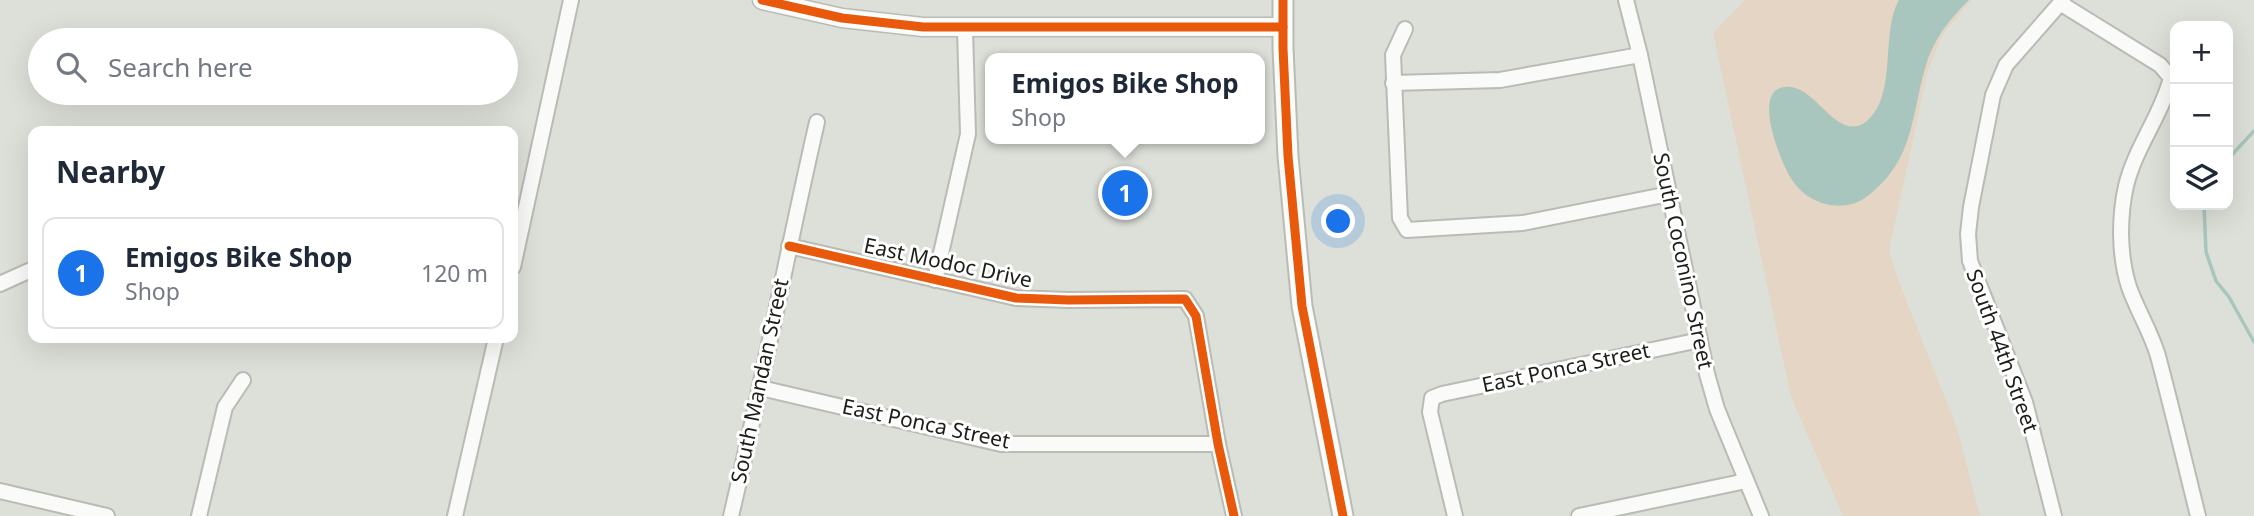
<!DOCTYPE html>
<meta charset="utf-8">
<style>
body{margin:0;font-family:"Noto Sans",sans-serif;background:#f2f2f3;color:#1f2937}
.controls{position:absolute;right:21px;top:21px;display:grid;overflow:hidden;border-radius:14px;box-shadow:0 7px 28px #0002}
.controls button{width:63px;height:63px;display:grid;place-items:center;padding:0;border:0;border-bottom:2px solid #e0e1e3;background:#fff;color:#1f2937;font:35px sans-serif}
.you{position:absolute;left:1339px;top:222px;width:24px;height:24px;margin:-18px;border:5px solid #fff;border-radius:50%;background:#1a73e8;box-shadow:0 0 0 10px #1a73e833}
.badge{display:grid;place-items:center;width:46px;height:46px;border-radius:50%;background:#1a73e8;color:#fff;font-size:23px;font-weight:700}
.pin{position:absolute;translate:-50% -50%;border:4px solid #fff;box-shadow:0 2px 7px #0006}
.popup{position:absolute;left:985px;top:53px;width:280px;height:91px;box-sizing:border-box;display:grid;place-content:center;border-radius:14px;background:#fff;filter:drop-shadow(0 2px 5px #0005);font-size:23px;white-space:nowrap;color:#747a83}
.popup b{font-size:26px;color:#1f2937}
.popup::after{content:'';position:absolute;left:50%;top:100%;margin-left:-14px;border:14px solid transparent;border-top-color:#fff}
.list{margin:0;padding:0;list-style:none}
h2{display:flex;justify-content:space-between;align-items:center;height:91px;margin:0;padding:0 28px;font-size:30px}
h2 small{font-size:23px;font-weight:400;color:#747a83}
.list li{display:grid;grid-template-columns:46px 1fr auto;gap:21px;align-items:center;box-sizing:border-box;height:112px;margin:0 14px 14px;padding:0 14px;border:2px solid #e0e1e3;border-radius:14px}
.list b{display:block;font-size:26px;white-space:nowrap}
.list p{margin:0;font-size:23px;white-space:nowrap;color:#747a83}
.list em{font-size:23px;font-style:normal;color:#747a83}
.icon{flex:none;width:38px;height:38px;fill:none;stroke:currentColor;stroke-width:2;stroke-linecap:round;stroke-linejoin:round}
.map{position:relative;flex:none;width:2254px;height:516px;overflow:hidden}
.search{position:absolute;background:#fff;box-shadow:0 7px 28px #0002;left:28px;top:28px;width:490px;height:77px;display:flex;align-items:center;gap:18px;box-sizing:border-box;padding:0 24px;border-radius:38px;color:#747a83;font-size:26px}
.panel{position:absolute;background:#fff;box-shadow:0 7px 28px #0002;left:28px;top:126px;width:490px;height:217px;border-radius:14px}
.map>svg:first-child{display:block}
.green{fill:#e4d5c5}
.water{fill:#a8c6bd}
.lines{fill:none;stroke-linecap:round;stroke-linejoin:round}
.stream{stroke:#a8c6bd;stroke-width:3.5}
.minor-casing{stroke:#b9bbb5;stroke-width:18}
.tertiary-casing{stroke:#b9bbb5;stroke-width:21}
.secondary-casing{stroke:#b9bbb5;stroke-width:23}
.minor{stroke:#fafaf9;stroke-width:14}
.tertiary{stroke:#fafaf9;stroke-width:18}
.secondary{stroke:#fafaf9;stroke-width:19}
.cycleway-casing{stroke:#fff;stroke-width:13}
.cycleway{stroke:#e8590c;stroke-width:9}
.labels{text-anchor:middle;stroke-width:6;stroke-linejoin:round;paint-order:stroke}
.street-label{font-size:21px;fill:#1c1e18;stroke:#fff}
</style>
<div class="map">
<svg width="2254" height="516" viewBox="0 0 2254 516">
<rect width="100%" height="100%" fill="#dde0d8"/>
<path class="green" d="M1745 0H1971L1943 34 1928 70 1889 251 1900 285 1957 428 1980 516H1843L1791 397 1713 33Z"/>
<path class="water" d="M1899 0H1969C1952 17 1938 33 1929 56 1910 110 1918 159 1866 197 1850 209 1828 208 1811 198 1802 193 1794 184 1789 175 1780 159 1748 82 1791 87 1817 89 1839 144 1867 121 1898 94 1880 33 1899 0Z"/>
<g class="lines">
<g class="stream">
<path d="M2228 159 2254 131"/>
<path d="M2204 205 2206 252 2216 281 2229 297 2254 342"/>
</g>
<defs>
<g id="minor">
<path d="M1626 0 1640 55 1707 374 1717 409 1761 516"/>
<path d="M2060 3 2160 65 2171 78C2161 116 2135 148 2126 186 2119 217 2119 256 2129 287 2137 310 2151 332 2158 356 2172 409 2185 463 2198 516"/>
<path d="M1405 29 1393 55 1400 218 1407 230 1523 223 1669 194"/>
<path d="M1393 83 1500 80 1640 55"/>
<path d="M789 246 1016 298 1068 300 1185 299 1196 316 1218 444 1234 516"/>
<path d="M513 267 571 0"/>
<path d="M935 280 968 134 965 29"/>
<path d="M0 284 33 269"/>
<path d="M761 388 1001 444H1218"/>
<path d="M0 491 107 516"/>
<path d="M199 516 225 407 243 380"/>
<path d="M455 516 496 338"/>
<path d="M731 516C762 385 787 253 817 122"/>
<path d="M1455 516 1430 412 1432 398 1442 394 1700 340"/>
<path d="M1579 516 1746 481"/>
<path d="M2054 516 2025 402 1970 261 1968 234 1971 207 1993 95 2006 65 2063 0"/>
</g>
<path id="tertiary" d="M762 0 842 18 923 27H1283"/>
<path id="secondary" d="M1283 0V48L1288 156 1302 306 1343 516"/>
</defs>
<use href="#minor" class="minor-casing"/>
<use href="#tertiary" class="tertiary-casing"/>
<use href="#secondary" class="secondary-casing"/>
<use href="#minor" class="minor"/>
<use href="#tertiary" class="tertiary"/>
<use href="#secondary" class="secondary"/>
<defs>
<g id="cycleway">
<path d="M762 0 842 18 923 27H1283"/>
<path d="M1283 0V48L1288 156 1302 306 1343 516"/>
<path d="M789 246 1016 298 1068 300 1185 299 1196 316 1218 444 1234 516"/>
</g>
</defs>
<use href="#cycleway" class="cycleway-casing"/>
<use href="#cycleway" class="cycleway"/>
</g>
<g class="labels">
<g class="street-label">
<text transform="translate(1683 261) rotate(78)" y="7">South Coconino Street</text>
<text transform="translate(948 263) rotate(12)" y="7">East Modoc Drive</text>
<text transform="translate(2002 351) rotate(70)" y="7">South 44th Street</text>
<text transform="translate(1566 368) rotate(-12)" y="7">East Ponca Street</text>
<text transform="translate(760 381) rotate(-78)" y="7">South Mandan Street</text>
<text transform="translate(926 424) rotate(12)" y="7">East Ponca Street</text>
</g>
</g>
</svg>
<div class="controls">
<button>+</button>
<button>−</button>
<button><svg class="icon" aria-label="layers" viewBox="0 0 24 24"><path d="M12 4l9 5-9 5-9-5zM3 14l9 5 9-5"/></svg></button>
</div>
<div class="you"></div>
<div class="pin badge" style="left:1125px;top:193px">1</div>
<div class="popup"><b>Emigos Bike Shop</b>Shop</div>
<div class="search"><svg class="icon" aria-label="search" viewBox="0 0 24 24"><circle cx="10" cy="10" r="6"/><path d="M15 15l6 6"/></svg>Search here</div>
<section class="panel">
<h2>Nearby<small></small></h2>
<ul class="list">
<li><span class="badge">1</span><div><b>Emigos Bike Shop</b><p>Shop</p></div><em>120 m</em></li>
</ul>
</section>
</div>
